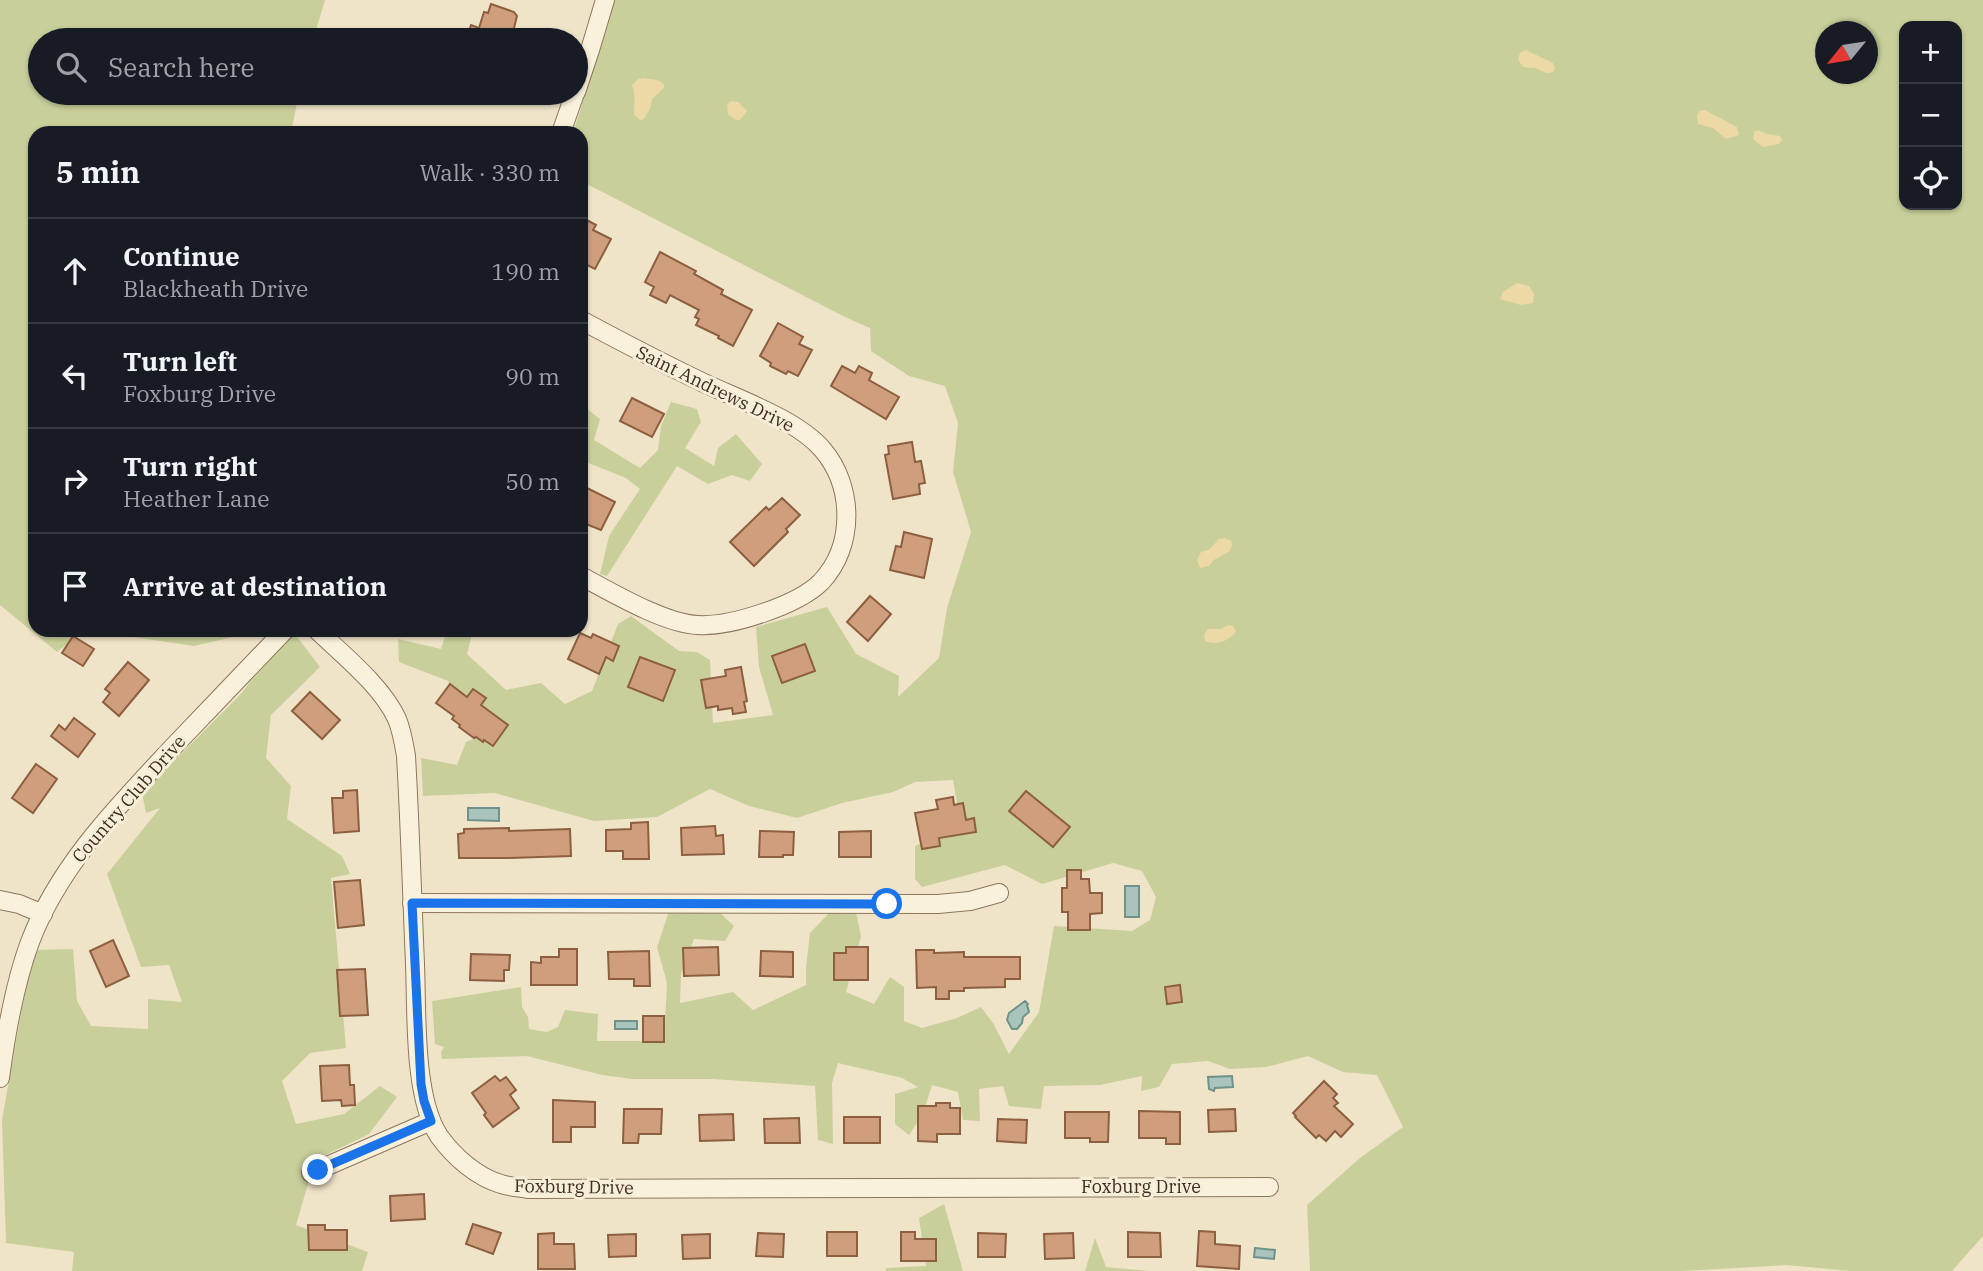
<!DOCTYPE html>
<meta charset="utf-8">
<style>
body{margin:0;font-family:"IBM Plex Serif",serif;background:#20242c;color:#f1f3f6}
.controls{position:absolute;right:21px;top:21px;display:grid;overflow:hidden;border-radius:14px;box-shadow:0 2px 5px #0004}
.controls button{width:63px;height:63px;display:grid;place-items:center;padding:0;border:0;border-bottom:2px solid #363941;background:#171b24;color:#f1f3f6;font:35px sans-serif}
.compass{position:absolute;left:1815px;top:21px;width:63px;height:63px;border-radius:50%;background:#171b24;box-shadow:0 2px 5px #0004;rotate:240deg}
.stop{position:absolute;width:21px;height:21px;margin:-16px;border:5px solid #1a73e8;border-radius:50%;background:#fff}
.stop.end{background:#1a73e8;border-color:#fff;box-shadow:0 2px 7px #0008}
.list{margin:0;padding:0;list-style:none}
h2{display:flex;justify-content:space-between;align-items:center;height:91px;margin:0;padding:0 28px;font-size:30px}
h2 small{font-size:23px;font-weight:400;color:#9ea1a6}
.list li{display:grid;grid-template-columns:46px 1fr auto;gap:21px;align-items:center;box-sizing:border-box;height:105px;padding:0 28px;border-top:2px solid #363941}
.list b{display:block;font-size:26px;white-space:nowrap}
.list p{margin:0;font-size:23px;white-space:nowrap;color:#9ea1a6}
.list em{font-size:23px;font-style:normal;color:#9ea1a6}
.icon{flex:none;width:38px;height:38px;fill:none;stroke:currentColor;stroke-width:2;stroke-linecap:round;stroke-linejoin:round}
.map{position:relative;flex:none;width:1983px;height:1271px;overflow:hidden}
.search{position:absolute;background:#171b24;box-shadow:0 2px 5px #0004;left:28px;top:28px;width:560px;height:77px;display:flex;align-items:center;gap:18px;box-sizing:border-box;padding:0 24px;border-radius:38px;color:#9ea1a6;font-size:26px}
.panel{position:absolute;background:#171b24;box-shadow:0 2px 5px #0004;left:28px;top:126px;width:560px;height:511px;border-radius:21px}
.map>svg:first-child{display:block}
.green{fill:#c9cf9b;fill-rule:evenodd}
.sand{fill:#ecd9a5}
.water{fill:#a9c4bc;stroke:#6f938a;stroke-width:2}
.building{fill:#cf9f7d;stroke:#8d5f41;stroke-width:2}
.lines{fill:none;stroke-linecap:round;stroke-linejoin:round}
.minor-casing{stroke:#8d765c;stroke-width:20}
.minor{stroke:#faf1dc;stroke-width:18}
.route{stroke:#1a73e8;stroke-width:9}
.labels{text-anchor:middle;stroke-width:6;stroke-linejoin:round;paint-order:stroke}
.street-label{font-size:18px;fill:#3d2e20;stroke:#f7eed8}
</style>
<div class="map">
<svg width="1983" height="1271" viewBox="0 0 1983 1271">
<rect width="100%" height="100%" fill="#f0e4c8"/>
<g class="green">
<path d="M0 0H325L313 40H40V93H299L291 133H35V630H264L194 646 85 630 57 652 0 605Z"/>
<path d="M614 0H1983V1236L1952 1271H1850L1787 1265 1682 1271H1310L1307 1205 1360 1158 1403 1127 1377 1075 1343 1072 1308 1056 1266 1067 1230 1069 1208 1061 1172 1064 1159 1087 1141 1091 1142 1076 1100 1085 1044 1086 1041 1109 1009 1106 1003 1086 979 1089 980 1121 963 1120 958 1092 932 1085 923 1114 909 1135 895 1124V1094L918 1087 902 1078 838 1063 832 1083 833 1144 818 1140 815 1086 713 1079H632L602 1075 527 1056 442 1059 441 1052 444 1047 435 1044 432 1001 521 987 522 1007 528 1017 529 1029 547 1032 558 1027 565 1010 598 1014 597 1041H664L667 983 657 947 669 911H718L734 926 725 941 694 939 681 974 680 1003 733 992 753 1010 806 985V967L810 933 832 910 856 912 861 936 846 992 874 1004 890 977 904 987V1021L922 1028 957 1018 981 1007 993 1023 1009 1054 1039 1012 1054 926 1132 931 1150 920 1156 897 1142 871 1113 863 1042 884 1005 865 922 887 915 879V846L961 826 953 780 915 782 893 792 842 803 797 818 749 806 710 789 657 817 594 821 495 793 423 796 421 758 457 765 466 742 492 731 448 681 399 662 398 639 441 649 447 630H473L467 654 506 690 541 683 565 704 592 691 618 624 631 616 679 651 697 652 710 660 713 723 773 715 759 667 756 627 827 607 856 654 899 676 898 697 939 658 947 608 971 532 953 472 958 423 945 386 909 376 871 351 870 328 845 317 581 181V133H573ZM1904 26H1957V205H1904ZM1826 32H1868V74H1826Z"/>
<path d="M671 402 697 409 701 422 685 448 714 466 718 448 736 434 762 464 750 481 732 475 708 484 677 466 607 576 600 574 609 536 640 489 626 478 581 460V410L586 408 600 419 594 440 640 468 658 450 661 426Z"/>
<path d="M295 634 320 667 271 715 266 758 291 786 287 819 342 856 350 874 331 878 346 1048 310 1053 282 1081 296 1124 344 1114 380 1086 397 1097 369 1134 315 1160 296 1225 368 1252 362 1271H72L74 1252 6 1243 2 1120 23 1002 35 950 73 949 77 1001 91 1026 148 1029V999L182 1002 169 965 141 967 107 874 160 808 146 813 142 793 239 696 269 658Z"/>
<path d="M944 1204 963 1271H886V1268L926 1266 919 1218Z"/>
<path d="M1095 1238 1106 1267 1149 1271H1085Z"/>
</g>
<g class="sand">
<path d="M1526 50 1553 63 1555 69 1553 72C1545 75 1543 70 1535 68 1530 67 1527 69 1522 66L1518 59 1520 53Z"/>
<path d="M643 78C651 80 658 78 664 85V88L652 99 650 109 644 119 640 120 634 115C634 103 636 97 632 85L638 79Z"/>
<path d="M731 101 738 102 747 111 740 120H736L728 114 727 105Z"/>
<path d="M1705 110 1737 127 1739 135 1726 139 1713 128 1698 124 1697 115 1700 111Z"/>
<path d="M1758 130 1767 134 1780 136 1782 140 1779 144 1763 147 1753 139 1754 132Z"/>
<path d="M1517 283 1529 286 1534 294 1533 303 1521 305 1500 299 1503 292Z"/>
<path d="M1225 538 1231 541 1232 545 1230 551 1214 560 1209 566 1200 568 1197 560 1201 552 1210 549 1219 539Z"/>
<path d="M1228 625 1233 626 1236 631C1230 641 1216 646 1205 641L1204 635 1208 629H1221Z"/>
</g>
<g class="water">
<path d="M468 808H499V821L468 820Z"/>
<rect x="1125" y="886" width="14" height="31"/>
<path d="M1025 1001 1028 1004 1027 1005 1029 1012 1023 1017 1022 1023 1017 1029H1012L1007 1020 1009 1013Z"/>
<rect x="615" y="1021" width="22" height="8"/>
<path d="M1232 1076 1233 1087 1215 1088 1214 1091 1209 1089 1208 1077Z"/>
<path d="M1255 1248 1275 1250 1274 1259 1254 1257Z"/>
</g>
<g class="building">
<path d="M491 4 514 12 517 16 511 40H475L467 38 471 25 479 28 484 12 488 13Z"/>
<path d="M581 217 596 225 593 230 611 239 595 269 581 262Z"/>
<path d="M660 252 696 271 694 274 723 290 721 294 752 310 733 346 718 338 719 336 696 325 699 319 695 317 699 310 670 295 666 303 650 295 654 287 645 282Z"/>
<path d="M778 323 803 337 799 344 812 350 798 376 788 371 786 374 770 366 771 363 760 356Z"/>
<path d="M842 366 855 373 859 366 872 373 869 380 899 397 886 419 831 386Z"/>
<path d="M632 398 664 414 652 437 620 421Z"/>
<path d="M912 442 915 462 921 461 925 483 919 484 920 494 893 499 885 455 889 454 888 446Z"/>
<path d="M581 485 615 502 601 530 581 522Z"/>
<path d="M782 498 800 515 786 529 788 532 754 566 730 542 766 507 769 510Z"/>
<path d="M904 532 932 539 924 578 890 570 896 546 901 547Z"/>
<path d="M870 596 891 614 868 641 847 622Z"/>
<path d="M580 633 591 638 593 634 619 646 613 661 606 657 599 674 568 659Z"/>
<path d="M73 636 94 649 83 666 62 653Z"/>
<path d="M805 644 815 671 782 683 772 656Z"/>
<path d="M640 657 675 670 663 701 628 687Z"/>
<path d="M128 662 149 680 119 716 103 702 110 693 105 689Z"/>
<path d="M741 667 747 701 744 702 746 712 733 714 732 708 718 710V706L706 708 701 680 726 676 725 670Z"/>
<path d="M450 684 467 697 473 689 486 698 481 705 508 725 493 746 484 740 483 742 476 737 474 738 459 727 460 725 452 719 454 716 436 703Z"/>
<path d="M310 692 340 720 322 739 292 711Z"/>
<path d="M74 718 95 734 78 757 51 736 59 725 65 730Z"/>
<path d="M36 764 57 779 33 813 12 798Z"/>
<path d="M357 790 359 831 334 833 332 798H343V791Z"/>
<path d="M1026 791 1070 827 1053 847 1009 811Z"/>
<path d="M953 797 954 805 963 803 966 820 974 818 976 832 939 838 940 846 922 849 915 813 938 809 936 800Z"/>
<path d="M648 822 649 859H623V851H606V830L631 829V823Z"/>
<path d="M715 826 716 836 723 835 724 854 682 855 681 828Z"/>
<path d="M509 828V831L570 829 571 856 509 858H459L458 834 464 833V829Z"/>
<path d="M760 831 794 832 793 855H783V857H759Z"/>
<path d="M871 831V857H839V832Z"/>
<path d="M1067 870H1081V879H1089L1090 893H1102V913L1090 914V930H1068V912H1062V888H1067Z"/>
<path d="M360 880 364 925 338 928 334 882Z"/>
<path d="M113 940 129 976 106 987 90 951Z"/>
<path d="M718 947 719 975 684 976 683 948Z"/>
<path d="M846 947H868V980H834V953H846Z"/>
<path d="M559 949H577V985H531V962L541 963V957H559Z"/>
<path d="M916 950H934V953L964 952V957H1020V979H1005V987L964 988V991H949V999H936V987L917 988Z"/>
<path d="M649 951 650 986H634V979H609L608 952Z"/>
<path d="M761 951 793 952V977L760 976Z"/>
<path d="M471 954 510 955 509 970H504V981L470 980Z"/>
<path d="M365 969 368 1015 340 1016 337 970Z"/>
<path d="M1180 985 1182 1002 1167 1004 1165 987Z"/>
<rect x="643" y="1016" width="21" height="26"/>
<path d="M349 1065 350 1085H354L355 1105 342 1106 341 1100 322 1101 320 1066Z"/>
<path d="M495 1076 500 1081 506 1077 516 1090 510 1095 519 1108 493 1127 484 1115 486 1113 472 1093Z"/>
<path d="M1324 1081 1337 1094 1333 1098 1338 1103 1334 1106 1353 1124 1341 1137 1335 1131 1326 1141 1319 1135 1316 1138 1295 1117 1296 1116 1293 1113Z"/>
<path d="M553 1100 595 1102V1127H571V1142H553Z"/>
<path d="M936 1103H950V1108H960V1134H937V1142L918 1141V1106H936Z"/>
<path d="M624 1109H662L661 1134H639L638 1143H623Z"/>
<path d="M1235 1109 1236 1131 1209 1132 1208 1110Z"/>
<path d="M1139 1111 1180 1112V1144H1166V1138H1139Z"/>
<path d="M1065 1112H1109L1108 1142H1090V1138H1065Z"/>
<path d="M733 1114 734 1140 700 1141 699 1115Z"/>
<rect x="844" y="1117" width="36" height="26"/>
<path d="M799 1118 800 1143H765L764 1119Z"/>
<path d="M998 1119 1027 1120 1026 1143 997 1141Z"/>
<path d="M424 1194 425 1219 391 1221 390 1196Z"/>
<path d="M473 1224 501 1233 493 1254 466 1244Z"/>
<path d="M308 1225H325V1230H347V1250H309Z"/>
<path d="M1199 1231 1215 1232V1244L1240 1246 1239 1269 1197 1266Z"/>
<rect x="827" y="1232" width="30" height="24"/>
<path d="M901 1232H915V1239H936V1261H901Z"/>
<path d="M1128 1232 1160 1233 1161 1257H1128Z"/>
<path d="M554 1233V1244H574L575 1269H538V1234Z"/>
<path d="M758 1233 784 1234 783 1257 756 1256Z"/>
<path d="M978 1233 1006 1234 1005 1257H978Z"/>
<path d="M1073 1233 1074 1258 1045 1259 1044 1234Z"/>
<path d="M636 1234V1256L609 1257 608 1235Z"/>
<path d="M710 1234V1258L683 1259 682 1235Z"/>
</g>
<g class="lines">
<defs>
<g id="minor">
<path d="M576 92 590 50 605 0"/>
<path d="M561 133 575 93"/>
<path d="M581 320C622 342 662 363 704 383 740 400 798 420 823 450 854 487 855 546 821 582 798 605 731 627 698 625 665 624 611 592 581 576"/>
<path d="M317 630C343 655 382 686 397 719 402 731 404 744 406 756 410 825 412 895 415 964 417 1012 413 1096 439 1136 454 1157 477 1177 501 1184 510 1187 519 1187 528 1189L1269 1187"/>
<path d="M0 900 19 904 43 914"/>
<path d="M412 903 938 904 970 901 999 893"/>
<path d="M0 1078C6 1033 14 985 30 942 59 865 119 805 174 746 211 707 248 669 285 630"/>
<path d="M311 1173 431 1121"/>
</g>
</defs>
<use href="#minor" class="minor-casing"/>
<use href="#minor" class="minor"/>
</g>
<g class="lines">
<path class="route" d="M318 1170 431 1121 424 1101 421 1084 412 903 887 904"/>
</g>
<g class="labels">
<g class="street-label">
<text transform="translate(715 389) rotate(26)" y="6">Saint Andrews Drive</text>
<text transform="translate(129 799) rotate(-49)" y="6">Country Club Drive</text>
<text transform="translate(574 1187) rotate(1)" y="6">Foxburg Drive</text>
<text x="1141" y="1193">Foxburg Drive</text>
</g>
</g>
</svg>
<div class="controls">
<button>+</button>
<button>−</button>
<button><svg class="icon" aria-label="locate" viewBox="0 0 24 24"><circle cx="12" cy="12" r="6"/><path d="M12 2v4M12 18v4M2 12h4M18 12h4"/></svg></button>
</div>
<svg class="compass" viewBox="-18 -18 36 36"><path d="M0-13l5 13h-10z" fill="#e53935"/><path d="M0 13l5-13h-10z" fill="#9ea1a6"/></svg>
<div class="stop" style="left:887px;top:904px"></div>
<div class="stop end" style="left:318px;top:1170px"></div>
<div class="search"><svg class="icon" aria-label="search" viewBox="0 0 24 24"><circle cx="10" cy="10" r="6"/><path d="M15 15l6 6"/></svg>Search here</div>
<section class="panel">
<h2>5 min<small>Walk · 330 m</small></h2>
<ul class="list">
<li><svg class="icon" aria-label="ahead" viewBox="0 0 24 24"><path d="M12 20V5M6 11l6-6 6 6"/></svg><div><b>Continue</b><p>Blackheath Drive</p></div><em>190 m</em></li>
<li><svg class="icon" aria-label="left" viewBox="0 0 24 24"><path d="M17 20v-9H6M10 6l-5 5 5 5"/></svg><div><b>Turn left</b><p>Foxburg Drive</p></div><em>90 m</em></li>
<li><svg class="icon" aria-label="right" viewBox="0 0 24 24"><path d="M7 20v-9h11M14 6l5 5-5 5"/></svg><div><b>Turn right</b><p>Heather Lane</p></div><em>50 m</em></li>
<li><svg class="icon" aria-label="arrive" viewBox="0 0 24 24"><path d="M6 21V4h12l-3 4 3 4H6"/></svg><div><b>Arrive at destination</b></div></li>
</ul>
</section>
</div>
